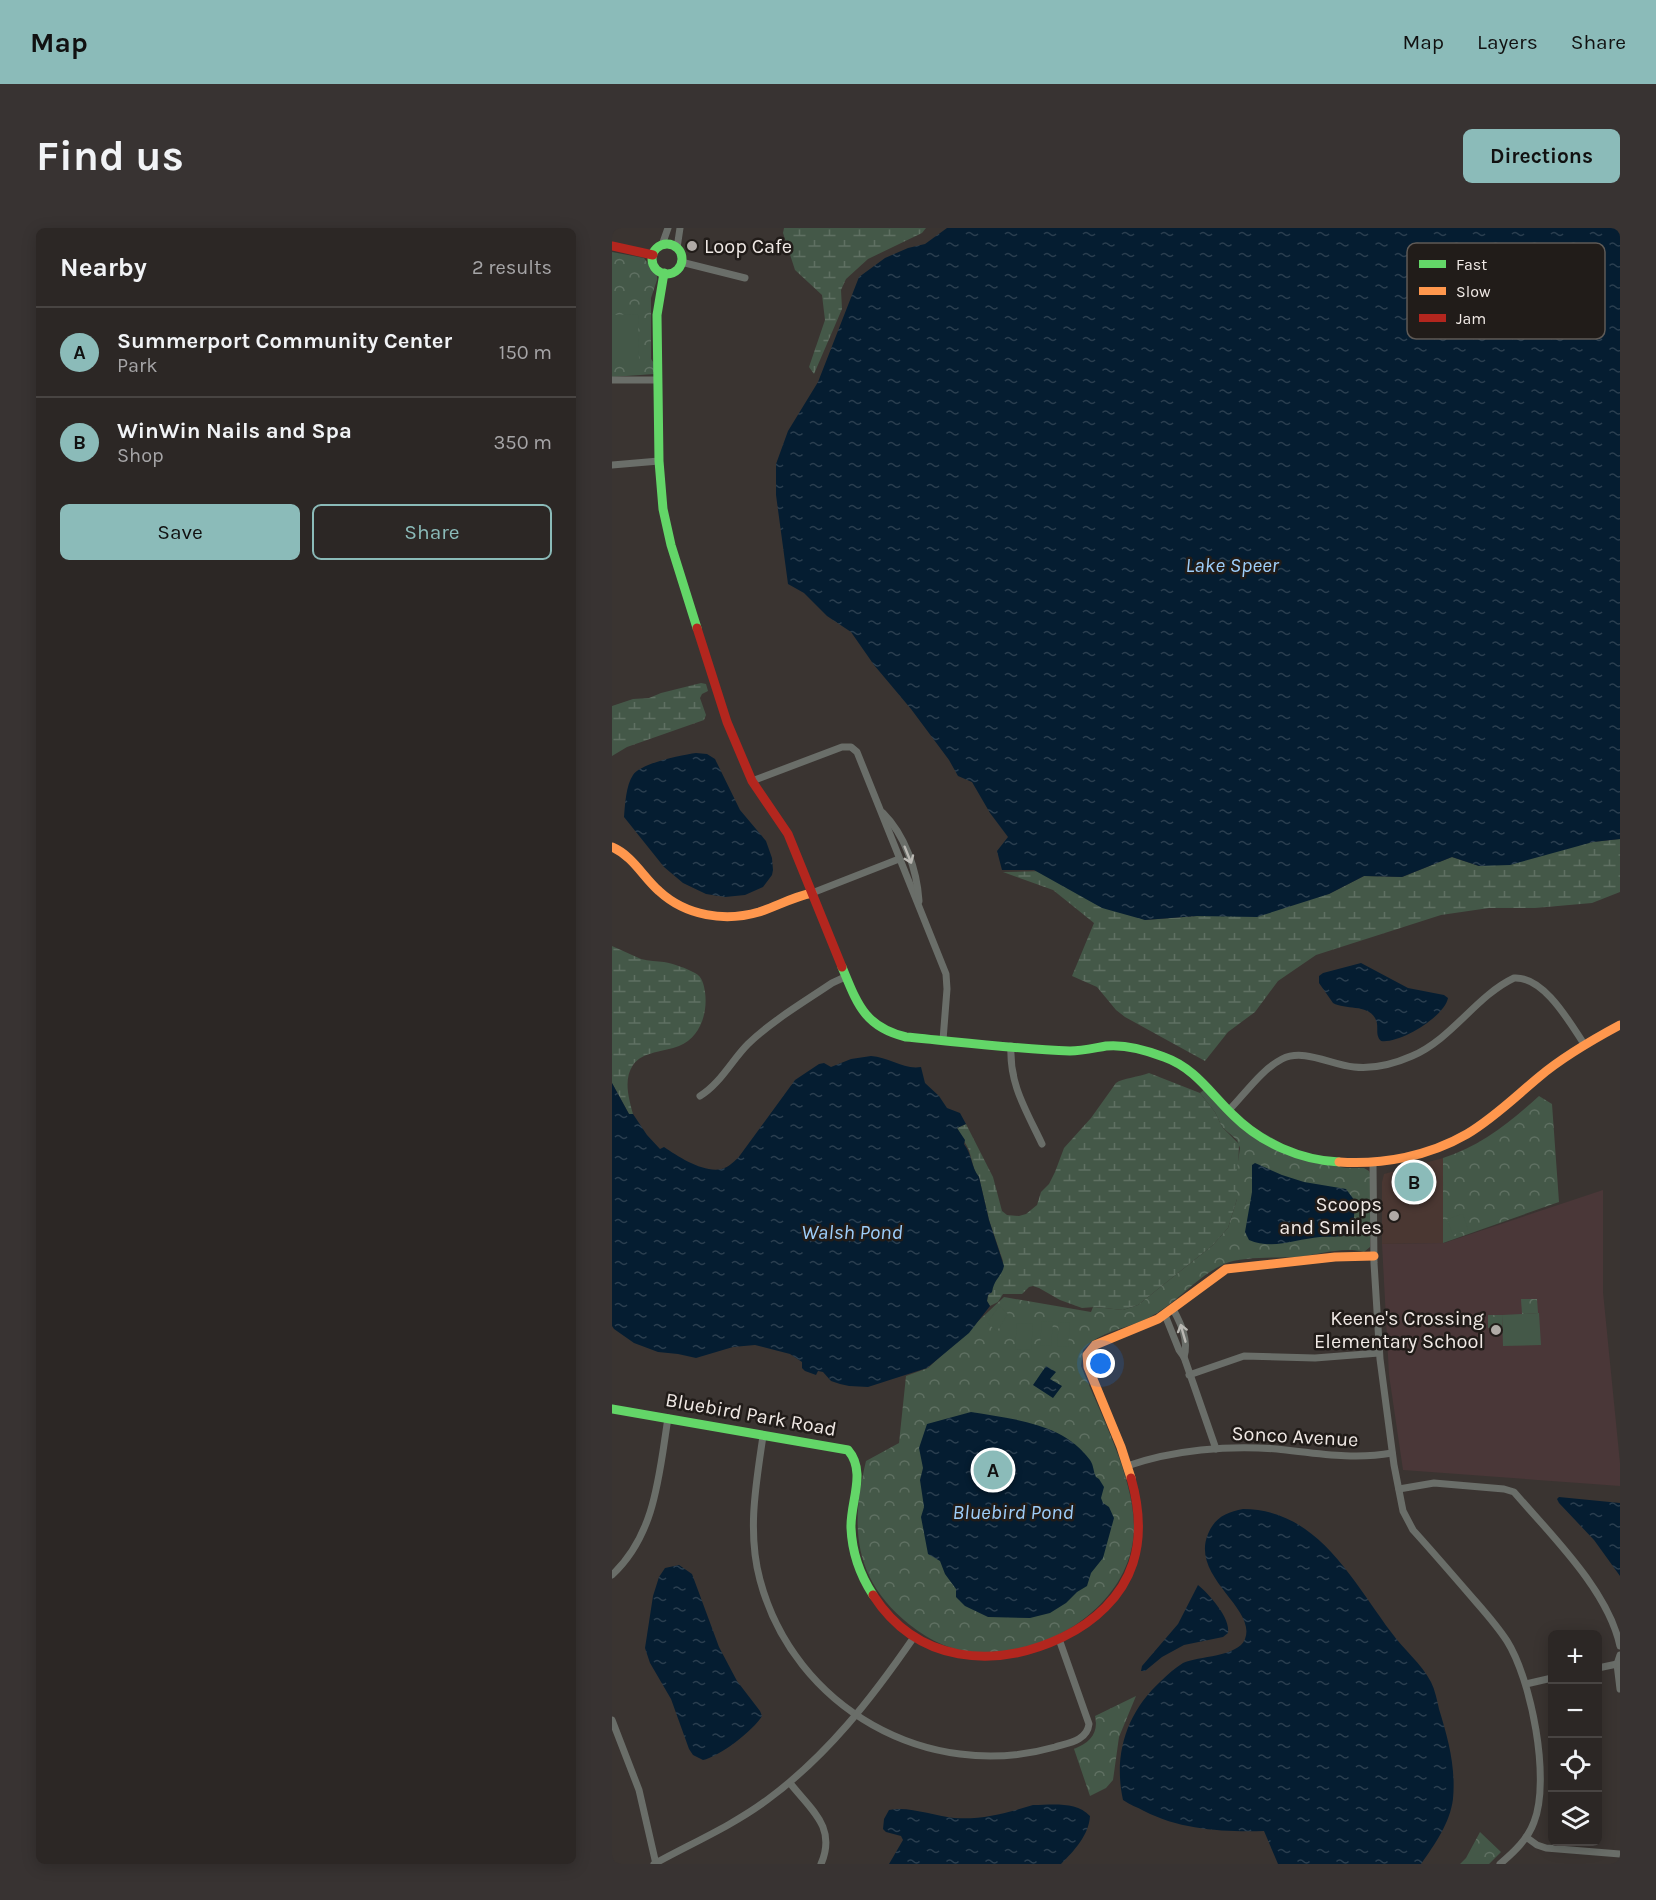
<!DOCTYPE html>
<meta charset="utf-8">
<style>
body{margin:0;font-family:Karla,sans-serif;background:#383332;color:#f1f3f6}
.controls{position:absolute;right:18px;bottom:18px;display:grid;overflow:hidden;border-radius:9px;box-shadow:0 3px 15px #0003}
.controls button{width:54px;height:54px;display:grid;place-items:center;padding:0;border:0;border-bottom:2px solid #484442;background:#2c2725;color:#f1f3f6;font:30px sans-serif}
.you{position:absolute;left:489px;top:1136px;width:21px;height:21px;margin:-15px;border:4px solid #fff;border-radius:50%;background:#1a73e8;box-shadow:0 0 0 9px #1a73e833}
.badge{display:grid;place-items:center;width:39px;height:39px;border-radius:50%;background:#8bbbb9;color:#111;font-size:20px;font-weight:700}
.pin{position:absolute;translate:-50% -50%;border:3px solid #fff;box-shadow:0 2px 6px #0006}
.list{margin:0;padding:0;list-style:none}
h2{display:flex;justify-content:space-between;align-items:center;height:78px;margin:0;padding:0 24px;font-size:26px}
h2 small{font-size:20px;font-weight:400;color:#a6a5a7}
.list li{display:grid;grid-template-columns:39px 1fr auto;gap:18px;align-items:center;box-sizing:border-box;height:90px;padding:0 24px;border-top:2px solid #484442}
.list b{display:block;font-size:22px;white-space:nowrap}
.list p{margin:0;font-size:20px;white-space:nowrap;color:#a6a5a7}
.list em{font-size:20px;font-style:normal;color:#a6a5a7}
.actions{display:flex;gap:12px;padding:18px 24px}
.actions a{flex:1;padding:14px 0;border:2px solid #8bbbb9;border-radius:9px;text-align:center;font-size:21px;color:#8bbbb9}
.actions .main{background:#8bbbb9;color:#111}
.icon{flex:none;width:33px;height:33px;fill:none;stroke:currentColor;stroke-width:2;stroke-linecap:round;stroke-linejoin:round}
.map{position:relative;flex:none;width:1008px;height:1636px;overflow:hidden;border-radius:9px}
header{display:flex;align-items:center;gap:36px;box-sizing:border-box;height:84px;padding:0 30px;background:#8bbbb9;color:#111}
header strong{font-size:28px}
nav{display:flex;gap:33px;margin-inline-start:auto;font-size:21px}
.intro{display:flex;align-items:center;justify-content:space-between;box-sizing:border-box;height:144px;padding:0 36px}
h1{margin:0;font-size:42px}
.button{padding:15px 27px;border-radius:9px;background:#8bbbb9;color:#111;font-size:21px;font-weight:700}
main{display:flex;gap:36px;padding:0 36px}
aside{flex:1;background:#2c2725;border-radius:9px;box-shadow:0 3px 15px #0003}
.map>svg:first-child{display:block}
.commercial{fill:#4a3732}
.education{fill:#4a3738}
.wetland{fill:url(#wetland-marsh)}
.park{fill:url(#park-crowns)}
.garden{fill:#445848}
.water{fill:url(#water-ripples)}
.lines{fill:none;stroke-linecap:round;stroke-linejoin:round}
.street{stroke:#6a6e69;stroke-width:7}
.fast{stroke:#63d668;stroke-width:9}
.slow{stroke:#ff974d;stroke-width:9}
.jam{stroke:#b3261e;stroke-width:9}
.oneway{stroke:#bab8b3}
.poi-dot{fill:#b0aaa6;stroke:#211c19;stroke-width:2}
.labels{text-anchor:middle;stroke-width:5;stroke-linejoin:round;paint-order:stroke}
.poi-label{font-size:20px;fill:#f0e9e5;stroke:#211c19;text-anchor:end}
.street-label{font-size:20px;fill:#f0e9e5;stroke:#211c19}
.water-label{font-size:21px;font-style:italic;fill:#9ecefa;stroke:#211c19}
.key{fill:#211c19;stroke:#5f5a56;stroke-width:1.5}
.key-label{font-size:16px;fill:#f0e9e5}
</style>
<header>
<strong>Map</strong>
<nav><a>Map</a><a>Layers</a><a>Share</a></nav>
</header>
<div class="intro"><h1>Find us</h1><a class="button">Directions</a></div>
<main>
<aside>
<h2>Nearby<small>2 results</small></h2>
<ul class="list">
<li><span class="badge">A</span><div><b>Summerport Community Center</b><p>Park</p></div><em>150 m</em></li>
<li><span class="badge">B</span><div><b>WinWin Nails and Spa</b><p>Shop</p></div><em>350 m</em></li>
</ul>
<div class="actions"><a class="main">Save</a><a>Share</a></div>
</aside>
<div class="map">
<svg width="1008" height="1636" viewBox="0 0 1008 1636">
<defs>
<pattern id="wetland-marsh" width="20" height="14" patternUnits="userSpaceOnUse" patternTransform="scale(1.5)"><rect width="20" height="14" fill="#445848"/><path d="M1 5h8M5 5V1M11 12h8M15 12V8" fill="none" stroke="#5f7062"/></pattern>
<pattern id="park-crowns" width="20" height="18" patternUnits="userSpaceOnUse" patternTransform="scale(1.5)"><rect width="20" height="18" fill="#445848"/><path d="M2 6a3 3 0 1 1 6 0M12 15a3 3 0 1 1 6 0" fill="none" stroke="#5f7062"/></pattern>
<pattern id="water-ripples" width="26" height="14" patternUnits="userSpaceOnUse" patternTransform="scale(1.5)"><rect width="26" height="14" fill="#051d31"/><path d="M2 4q2-2 4 0t4 0M15 11q2-2 4 0t4 0" fill="none" stroke="#2a3e4f"/></pattern>
</defs>
<rect width="100%" height="100%" fill="#3a3431"/>
<path class="commercial" d="M831 930 833 957 831 1015 770 1016V954L772 946Z"/>
<path class="education" d="M991 962V1064L1008 1235V1258L791 1242 777 1147 770 1016 832 1015Z"/>
<g class="wetland">
<path d="M172 0H314L310 5 256 31 234 51 229 62 230 81 202 146 197 139 213 92 210 67 183 42 171 5Z"/>
<path d="M89 455 94 456 96 463 90 466 88 470 94 487 92 492 15 519 0 528V478L21 471 37 470 49 465Z"/>
<path d="M1008 611V664L980 675 923 680H877L829 687 704 727 666 753 643 784 616 804 593 833 513 789 504 782 485 759 460 748 482 695 441 662 391 644 433 643 533 692 585 688 717 666 752 648 790 649 840 629 867 638 981 614Z"/>
<path d="M0 718C10 722 19 727 29 731 37 733 45 733 52 734 62 736 74 740 83 745 90 748 92 757 93 764 96 785 88 810 67 818 52 824 31 823 21 837 11 852 17 871 21 886H17L0 855Z"/>
<path d="M537 845 588 865 603 884 610 899 627 916 625 971 616 1000 601 1017 526 1077 511 1082 483 1079 470 1080 448 1072 427 1060 421 1058 417 1059 410 1066H391L386 1074 378 1078 375 1073 376 1067 380 1064 381 1055 391 1033 377 992 367 949 363 944 357 922 345 900 354 896 381 949 390 983 395 987 407 988 414 986 425 977 429 964 437 956 443 944 452 920 479 890 504 855C510 850 528 849 537 845Z"/>
</g>
<g class="park">
<path d="M0 24 32 30 45 48V52L39 70V131L42 135V146L0 149Z"/>
<path d="M593 861 611 882 704 935 734 940H752L757 943 759 948 758 1019 752 1024C731 1018 706 1027 684 1029 664 1030 630 1028 612 1036 584 1049 565 1075 538 1089 519 1099 496 1102 479 1114L471 1122 469 1138C488 1185 523 1252 522 1301 520 1376 437 1428 368 1425 342 1424 318 1413 298 1397 241 1351 238 1300 254 1233L287 1215 294 1148 316 1140 392 1069 479 1084 481 1079H483L511 1082 526 1077 601 1017 616 1000 625 971 624 947 628 920 625 912 610 899 603 884 588 865Z"/>
<path d="M927 868 940 876 947 974 831 1015V930C869 918 898 894 927 868Z"/>
<path d="M909 1071H925L926 1085 910 1086Z"/>
<rect x="876" y="1087" width="14" height="13"/>
<path d="M524 1468 507 1509 501 1552 494 1560 478 1568 462 1521C478 1515 487 1505 483 1488Z"/>
<path d="M868 1604 889 1624 877 1636H848L854 1630Z"/>
</g>
<g class="garden">
<path d="M26 86 27 133H0V87Z"/>
<path d="M851 986 856 1002 841 1007 835 991Z"/>
<path d="M387 1078 396 1086 385 1103 375 1095Z"/>
<path d="M927 1085 929 1117 891 1118 890 1087Z"/>
<path d="M430 1093 441 1094 439 1118 428 1117Z"/>
<path d="M447 1094 458 1095 456 1119 445 1118Z"/>
<path d="M405 1095 421 1096 419 1122 403 1121Z"/>
</g>
<g class="water">
<path d="M335 0H1008V611L981 614 898 637 867 638 840 629 790 649 752 648 717 666 645 689 585 688 533 692 490 680 422 642H390L385 623 396 609 378 585 360 554 346 548 337 532 299 481 262 437 239 404 215 388 192 365 176 356 164 267V236L176 203 206 154 247 49 273 30 296 20 313 16Z"/>
<path d="M84 525 95 526 103 531 128 582 154 613 160 630 161 642 160 647 151 659 133 667 113 669 94 666 71 655 52 639 12 589C13 577 14 557 21 547 29 535 70 527 84 525Z"/>
<path d="M749 735 796 760 832 767 836 770C833 788 788 816 769 813 762 806 768 798 763 790 755 776 733 782 721 775L707 755V748L711 745Z"/>
<path d="M259 828C277 829 292 842 309 839L313 855 327 868 335 880 348 885 354 896 345 900 353 912 352 916C360 926 359 939 367 949L377 992 392 1038C390 1048 382 1051 380 1064L376 1067 375 1073 378 1078 357 1105 315 1140 256 1159 237 1158 228 1156 219 1153 211 1144 206 1143 204 1147 193 1143 190 1140V1134L178 1126 143 1117 121 1119 84 1130 66 1126 46 1124 22 1115 2 1101 0 1098V855L17 886H21L35 907 48 921 52 919C67 929 91 945 110 941 117 939 121 934 126 930L183 852 207 836 212 835 219 839 239 831Z"/>
<path d="M643 935 670 947 692 954 734 961 743 973 741 1004C731 1010 719 1008 708 1009 685 1011 660 1022 637 1012L633 1004 640 964V937Z"/>
<path d="M434 1138 444 1144 438 1151 450 1158 441 1170 421 1157Z"/>
<path d="M359 1184C400 1191 452 1195 478 1232 482 1238 481 1243 484 1249L487 1251 492 1259 489 1270 491 1275 497 1279 502 1290 491 1330 479 1345 475 1358 465 1364 454 1375 438 1385 418 1390 376 1389 353 1378 344 1369V1361L333 1346 328 1333 316 1326 309 1289 312 1279 308 1252 311 1240 307 1220 315 1196Z"/>
<path d="M947 1269 1008 1275V1348L982 1312 947 1275 945 1271Z"/>
<path d="M631 1281C705 1281 740 1352 779 1404 791 1421 810 1436 819 1454 823 1462 825 1472 827 1481 836 1510 844 1539 841 1571 838 1595 823 1616 809 1636H666L652 1603C611 1604 569 1602 532 1583 525 1579 518 1577 511 1572 501 1526 515 1484 549 1453 556 1446 563 1440 571 1435 586 1428 626 1429 633 1411 645 1380 578 1349 596 1306 603 1289 615 1284 631 1281Z"/>
<path d="M67 1337 80 1346 107 1419 125 1453 148 1483 150 1488C142 1502 107 1529 91 1532L81 1527 77 1521 59 1471 38 1435 33 1420 41 1368 47 1349 53 1340Z"/>
<path d="M586 1357C596 1365 619 1390 616 1405L611 1409 572 1417 550 1429 533 1443H529L530 1438 566 1396Z"/>
<path d="M421 1577C440 1577 464 1573 478 1588 477 1607 462 1623 449 1636H277L291 1612 289 1608 274 1604 271 1601 272 1591 277 1582C298 1578 321 1588 342 1590 370 1592 395 1585 421 1577Z"/>
</g>
<g class="lines">
<g class="street">
<path d="M50 17 56 0"/>
<path d="M65 20 68 0"/>
<path d="M69 34 133 50"/>
<path d="M0 152H46"/>
<path d="M0 237 47 233"/>
<path d="M140 553 230 519H239L245 524 334 746 335 761 331 812"/>
<path d="M271 585C293 607 305 642 307 673"/>
<path d="M200 665 287 631"/>
<path d="M399 818C397 856 414 882 430 916"/>
<path d="M88 868C108 856 120 832 136 816 161 792 192 774 220 755L233 749"/>
<path d="M617 882C633 866 649 842 670 831 692 820 719 837 742 839 761 841 782 836 800 828 840 811 864 768 902 750 932 748 958 795 972 816"/>
<path d="M761 936 762 1035 768 1131 782 1237 791 1283 801 1302C820 1323 839 1345 858 1367 871 1382 884 1396 895 1413 919 1451 939 1551 922 1594 916 1611 902 1624 888 1636"/>
<path d="M561 1081C569 1096 577 1112 572 1129"/>
<path d="M553 1087 567 1122 572 1129 604 1221"/>
<path d="M577 1147 632 1128 703 1130 767 1125"/>
<path d="M151 1208C144 1256 135 1304 148 1352 182 1480 316 1555 443 1519 456 1515 475 1513 477 1496L447 1411"/>
<path d="M515 1238C561 1222 616 1217 665 1221 704 1225 741 1232 780 1225"/>
<path d="M787 1261 822 1255 892 1261 902 1264C939 1307 996 1362 1008 1418"/>
<path d="M0 1347C44 1306 47 1246 56 1190"/>
<path d="M1008 1427 1005 1436 1008 1461"/>
<path d="M986 1440 1005 1436"/>
<path d="M914 1456 940 1450"/>
<path d="M0 1492 27 1562 44 1636"/>
<path d="M178 1555C199 1582 225 1599 209 1636"/>
<path d="M914 1609 925 1617 934 1620 1008 1626"/>
<path d="M42 1636C80 1615 120 1598 155 1572 215 1528 260 1470 302 1409"/>
</g>
<g class="fast">
<circle cx="55" cy="31" r="15"/>
<path d="M52 45 45 87 47 233 51 281 59 317 85 400"/>
<path d="M230 739C245 775 252 799 294 809 348 814 403 821 458 823 470 823 482 820 494 818 514 816 534 822 552 829 583 840 598 865 621 887 649 915 688 932 727 934"/>
<path d="M0 1181 236 1222C255 1244 238 1274 239 1300 240 1324 248 1347 261 1367"/>
</g>
<g class="slow">
<path d="M0 619C21 628 31 649 47 663 74 688 113 694 147 684 165 678 181 669 200 665"/>
<path d="M727 934C771 937 817 928 855 906 882 890 904 868 927 849 952 828 980 812 1008 797"/>
<path d="M519 1250 509 1219 476 1139 475 1127 483 1117 546 1091 614 1041 723 1029 762 1028"/>
</g>
<g class="jam">
<path d="M0 18 41 27"/>
<path d="M85 400 115 494 140 553 176 606 230 739"/>
<path d="M261 1367C305 1435 382 1442 451 1409 482 1394 510 1369 521 1335 530 1307 527 1278 519 1250"/>
</g>
</g>
<defs><path id="oneway-shaft" d="M-6 0H5M1.5-3L5.5 0L1.5 3" fill="none" stroke-width="1.6" stroke-linecap="round" stroke-linejoin="round" transform="scale(1.5)"/></defs>
<g class="oneway">
<use href="#oneway-shaft" transform="translate(296 627) rotate(68)"/>
<use href="#oneway-shaft" transform="translate(571 1105) rotate(-106)"/>
</g>
<g class="poi-dot">
<circle cx="80" cy="18" r="6"/>
<circle cx="782" cy="988" r="6"/>
<circle cx="884" cy="1102" r="6"/>
</g>
<g class="labels">
<g class="poi-label">
<text x="92" y="25" text-anchor="start">Loop Cafe</text>
<text x="770" y="983">Scoops<tspan x="770" dy="23">and Smiles</tspan></text>
<text x="872" y="1097">Keene's Crossing<tspan x="872" dy="23">Elementary School</tspan></text>
</g>
<g class="street-label">
<text transform="translate(139 1186) rotate(10)" y="7">Bluebird Park Road</text>
<text transform="translate(683 1208) rotate(3)" y="7">Sonco Avenue</text>
</g>
<g class="water-label">
<text x="620" y="344">Lake Speer</text>
<text x="240" y="1011">Walsh Pond</text>
<text x="401" y="1291">Bluebird Pond</text>
</g>
</g>
<rect x="795" y="15" width="198" height="96" rx="9" class="key"/>
<rect x="807" y="32" width="27" height="8" fill="#63d668"/>
<rect x="807" y="59" width="27" height="8" fill="#ff974d"/>
<rect x="807" y="86" width="27" height="8" fill="#b3261e"/>
<g class="key-label">
<text x="844" y="42">Fast</text>
<text x="844" y="69">Slow</text>
<text x="844" y="96">Jam</text>
</g>
</svg>
<div class="controls">
<button>+</button>
<button>−</button>
<button><svg class="icon" aria-label="locate" viewBox="0 0 24 24"><circle cx="12" cy="12" r="6"/><path d="M12 2v4M12 18v4M2 12h4M18 12h4"/></svg></button>
<button><svg class="icon" aria-label="layers" viewBox="0 0 24 24"><path d="M12 4l9 5-9 5-9-5zM3 14l9 5 9-5"/></svg></button>
</div>
<div class="you"></div>
<div class="pin badge" style="left:381px;top:1242px">A</div>
<div class="pin badge" style="left:802px;top:954px">B</div>
</div>
</main>
